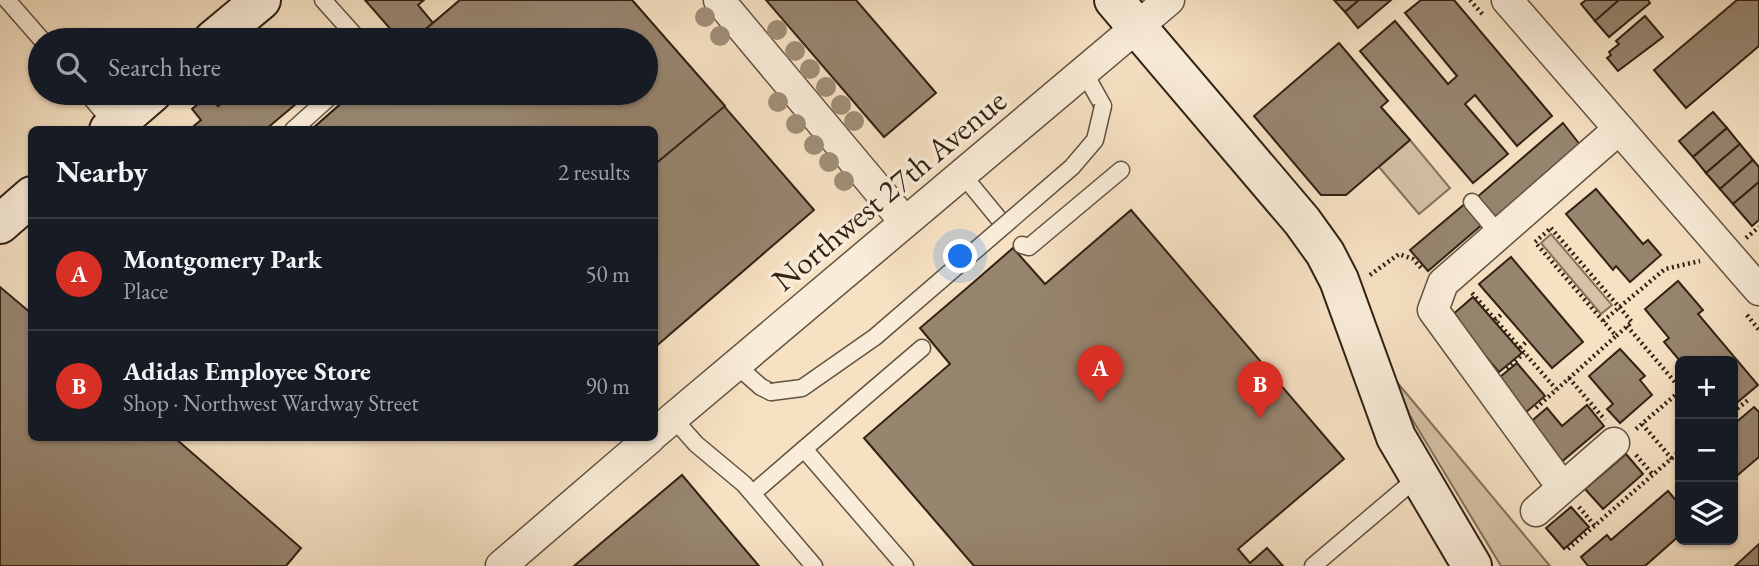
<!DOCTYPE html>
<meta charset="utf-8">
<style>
body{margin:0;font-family:"EB Garamond",serif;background:#20242c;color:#f1f3f6}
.controls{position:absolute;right:21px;bottom:21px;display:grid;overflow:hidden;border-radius:10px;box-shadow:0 2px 5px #0004}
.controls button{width:63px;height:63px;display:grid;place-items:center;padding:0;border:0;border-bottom:2px solid #363941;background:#171b24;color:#f1f3f6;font:35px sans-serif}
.you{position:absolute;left:961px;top:257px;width:24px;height:24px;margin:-18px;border:5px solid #fff;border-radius:50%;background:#1a73e8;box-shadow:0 0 0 10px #1a73e833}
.badge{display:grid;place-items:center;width:46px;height:46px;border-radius:50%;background:#d93025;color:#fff;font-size:23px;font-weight:700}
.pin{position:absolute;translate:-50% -58px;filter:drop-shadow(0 2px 4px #0008)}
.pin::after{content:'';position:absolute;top:37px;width:24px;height:21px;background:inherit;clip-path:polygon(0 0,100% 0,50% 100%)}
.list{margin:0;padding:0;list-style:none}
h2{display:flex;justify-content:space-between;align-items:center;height:91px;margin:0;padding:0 28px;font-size:30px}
h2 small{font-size:23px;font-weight:400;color:#9ea1a6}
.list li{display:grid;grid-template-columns:46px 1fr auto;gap:21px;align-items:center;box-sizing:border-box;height:112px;padding:0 28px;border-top:2px solid #363941}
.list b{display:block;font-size:26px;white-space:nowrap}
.list p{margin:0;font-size:23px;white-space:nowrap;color:#9ea1a6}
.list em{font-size:23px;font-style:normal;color:#9ea1a6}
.icon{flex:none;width:38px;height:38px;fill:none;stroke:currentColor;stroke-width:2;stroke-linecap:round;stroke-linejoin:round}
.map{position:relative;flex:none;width:1759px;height:566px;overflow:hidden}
.search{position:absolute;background:#171b24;box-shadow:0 2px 5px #0004;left:28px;top:28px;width:630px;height:77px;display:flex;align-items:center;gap:18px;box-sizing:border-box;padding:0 24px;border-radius:38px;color:#9ea1a6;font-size:26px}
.panel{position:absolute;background:#171b24;box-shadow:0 2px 5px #0004;left:28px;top:126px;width:630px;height:315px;border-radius:10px}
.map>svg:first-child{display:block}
.green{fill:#d5c1a5;stroke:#83725c;stroke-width:2}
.building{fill:#97856f;stroke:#312214;stroke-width:2}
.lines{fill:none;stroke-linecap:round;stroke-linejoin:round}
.lane-casing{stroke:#625240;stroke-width:19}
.street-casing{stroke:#625240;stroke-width:33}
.secondary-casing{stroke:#312214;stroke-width:42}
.path{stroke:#312214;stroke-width:4.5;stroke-dasharray:2 3.5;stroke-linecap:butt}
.lane{stroke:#f9ecd8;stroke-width:16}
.street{stroke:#f9ecd8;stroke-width:30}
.secondary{stroke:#f9ecd8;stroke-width:38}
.lane-bridge-casing{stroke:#625240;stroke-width:19;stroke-linecap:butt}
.lane-bridge{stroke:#f9ecd8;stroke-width:16}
.tree{fill:#a08e77}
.labels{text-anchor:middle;stroke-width:7;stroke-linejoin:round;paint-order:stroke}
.street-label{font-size:32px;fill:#312214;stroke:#f9ecd8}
</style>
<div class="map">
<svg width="1759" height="566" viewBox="0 0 1759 566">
<rect width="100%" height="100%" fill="#f6e1c3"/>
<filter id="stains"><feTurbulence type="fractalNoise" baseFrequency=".00286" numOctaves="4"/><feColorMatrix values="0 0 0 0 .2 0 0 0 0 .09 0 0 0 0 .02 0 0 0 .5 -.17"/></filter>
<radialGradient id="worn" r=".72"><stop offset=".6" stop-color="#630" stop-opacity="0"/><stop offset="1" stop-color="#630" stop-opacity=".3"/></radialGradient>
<g class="green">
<path d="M1410 140 1450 188 1419 214 1379 167Z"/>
<path d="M1551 234 1612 305 1601 314 1541 243Z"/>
<path d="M1396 381 1550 566H1501L1409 414Z"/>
</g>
<g class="building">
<path d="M365 0H424L418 5 433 23 413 40H400Z"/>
<path d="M460 0H632L814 210 654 348V130H311L353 93H646V40H413Z"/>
<path d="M460 0H632L725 106 654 165V130H311L353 93H646V40H413Z"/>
<path d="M766 0H856L936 93 884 137Z"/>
<path d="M1334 0H1359L1345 12Z"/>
<path d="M1359 0H1391L1358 28 1345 12Z"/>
<path d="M1421 0H1454L1552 116 1517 146 1475 95 1465 104 1508 154 1473 183 1360 51 1395 21 1448 84 1457 76 1405 13Z"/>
<path d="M1586 0H1619L1595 21 1581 4Z"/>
<path d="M1619 0H1648L1650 3 1609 37 1595 21Z"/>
<path d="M1737 0H1759V46L1686 108 1654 70Z"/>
<path d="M1645 16 1663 37 1618 71 1607 58 1611 55 1609 52 1619 44 1616 41Z"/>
<path d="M1339 43 1388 101 1381 107 1410 140 1346 195H1321L1254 116Z"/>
<path d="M234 93H309L265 130H189L201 120 192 109 209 95 218 106Z"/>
<path d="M1713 112 1727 128 1693 157 1679 141Z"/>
<path d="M1563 123 1581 146 1494 220 1476 198Z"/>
<path d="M1727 128 1740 144 1706 173 1693 157Z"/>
<path d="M1740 144 1753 160 1720 189 1706 173Z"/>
<path d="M1753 160 1759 167V182L1733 204 1720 189Z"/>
<path d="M1759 182V220L1752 226 1733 204Z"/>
<path d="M1596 189 1643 244 1648 240 1661 255 1630 282 1616 266 1613 270 1566 214Z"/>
<path d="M1467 202 1484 223 1428 271 1410 250Z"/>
<path d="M1131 210 1344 459 1238 549 1250 563 1267 548 1283 566H974L864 438 950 364 920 328 967 288 1013 248 1045 284Z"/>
<path d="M1511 257 1583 342 1552 368 1479 284Z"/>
<path d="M1678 281 1703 310 1698 314 1758 385 1733 406V361H1680L1664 342 1669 338 1645 309Z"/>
<path d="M0 287 32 314V438H175L301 548 286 566H0Z"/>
<path d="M1473 297 1522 353 1499 372 1451 316Z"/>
<path d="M1620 349 1645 376 1640 380 1652 395 1620 423 1607 409 1613 404 1589 376Z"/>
<path d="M1517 363 1545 396 1524 414 1495 381Z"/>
<path d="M1587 405 1604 426 1559 464 1527 425 1547 408 1562 426Z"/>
<path d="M1754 407 1759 412V457L1733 479V425Z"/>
<path d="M1626 454 1643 474 1603 509 1585 489Z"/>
<path d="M682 475 759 566H574Z"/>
<path d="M1668 491 1680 505V535L1645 566H1588L1581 557 1607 535 1611 540Z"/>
<path d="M1571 507 1589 527 1564 549 1546 528Z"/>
<path d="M1759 544V566H1735Z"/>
</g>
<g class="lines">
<defs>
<g id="lane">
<path d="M7 0 42 40"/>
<path d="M323 0 359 40"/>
<path d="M1084 72 1103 106"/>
<path d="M87 93 114 125"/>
<path d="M293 130 334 93"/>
<path d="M962 174 999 219"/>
<path d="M1472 202 1499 234"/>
<path d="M1022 245 1029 247 1121 170"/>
<path d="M736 365 761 387 771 392"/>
<path d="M673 418 696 444 744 484 814 566"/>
<path d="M804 449 922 348"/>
<path d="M753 493 804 449 905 566"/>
<path d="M1313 566 1418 477"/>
</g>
<g id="street">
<path d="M719 0 905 222"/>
<path d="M1507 0 1759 290"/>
<path d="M654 434 1169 0"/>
<path d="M1562 487 1433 310 1443 283 1619 129"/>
<path d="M1536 511 1614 443"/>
<path d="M501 566 650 438"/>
</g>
<g id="secondary">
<path d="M1114 0 1302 221 1325 253 1339 280 1396 437 1472 566"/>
<path d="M213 40 261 0"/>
<path d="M109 130 152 93"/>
<path d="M0 224 32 196"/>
</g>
</defs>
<use href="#lane" class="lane-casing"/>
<use href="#street" class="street-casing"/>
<use href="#secondary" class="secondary-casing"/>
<g class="path">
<path d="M1470 0 1483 15"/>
<path d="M1551 228 1632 322 1616 336 1535 242Z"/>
<path d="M1746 238 1759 227"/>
<path d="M1370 275 1399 254 1413 259 1422 269"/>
<path d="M1472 293 1556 389"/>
<path d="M1747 315 1759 330"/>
<path d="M1495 320 1504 312"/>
<path d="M1603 321 1665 269 1700 261"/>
<path d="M1627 326 1680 388"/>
<path d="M1520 348 1528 340"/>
<path d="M1507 369 1524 353"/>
<path d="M1569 378 1605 420"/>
<path d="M1536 408 1616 336"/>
<path d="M1733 412 1748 400"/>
<path d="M1642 424 1672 459"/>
<path d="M1636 429 1680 391"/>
<path d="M1636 455 1653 475"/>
<path d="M1579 507 1595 526"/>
<path d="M1568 549 1680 451"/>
</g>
<use href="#lane" class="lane"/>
<use href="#street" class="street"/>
<use href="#secondary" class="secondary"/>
<defs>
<path id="lane-bridge" d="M771 392 802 388 875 337 1072 167 1095 140 1103 106"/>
</defs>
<use href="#lane-bridge" class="lane-bridge-casing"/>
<use href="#lane-bridge" class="lane-bridge"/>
</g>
<g class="tree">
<circle cx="705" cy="17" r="10"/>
<circle cx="777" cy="30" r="10"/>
<circle cx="720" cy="36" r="10"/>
<circle cx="795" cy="51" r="10"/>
<circle cx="810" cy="69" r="10"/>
<circle cx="826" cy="87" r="10"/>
<circle cx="778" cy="102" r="10"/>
<circle cx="841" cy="105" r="10"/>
<circle cx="854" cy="121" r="10"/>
<circle cx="796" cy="124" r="10"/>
<circle cx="814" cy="145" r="10"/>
<circle cx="829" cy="162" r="10"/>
<circle cx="844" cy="181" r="10"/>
</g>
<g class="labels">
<g class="street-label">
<text transform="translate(889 190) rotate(-40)" y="11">Northwest 27th Avenue</text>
</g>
</g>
<rect width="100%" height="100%" filter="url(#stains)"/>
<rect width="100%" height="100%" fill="url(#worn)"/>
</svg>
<div class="controls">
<button>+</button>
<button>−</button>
<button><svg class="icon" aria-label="layers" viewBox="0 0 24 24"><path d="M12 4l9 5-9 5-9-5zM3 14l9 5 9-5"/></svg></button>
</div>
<div class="you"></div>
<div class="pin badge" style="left:1100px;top:403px">A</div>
<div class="pin badge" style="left:1260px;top:419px">B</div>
<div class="search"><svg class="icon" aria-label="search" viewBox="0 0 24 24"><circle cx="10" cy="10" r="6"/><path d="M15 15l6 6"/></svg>Search here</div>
<section class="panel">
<h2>Nearby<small>2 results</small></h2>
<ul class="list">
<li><span class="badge">A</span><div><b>Montgomery Park</b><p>Place</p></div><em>50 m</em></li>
<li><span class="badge">B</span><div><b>Adidas Employee Store</b><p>Shop · Northwest Wardway Street</p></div><em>90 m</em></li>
</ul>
</section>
</div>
